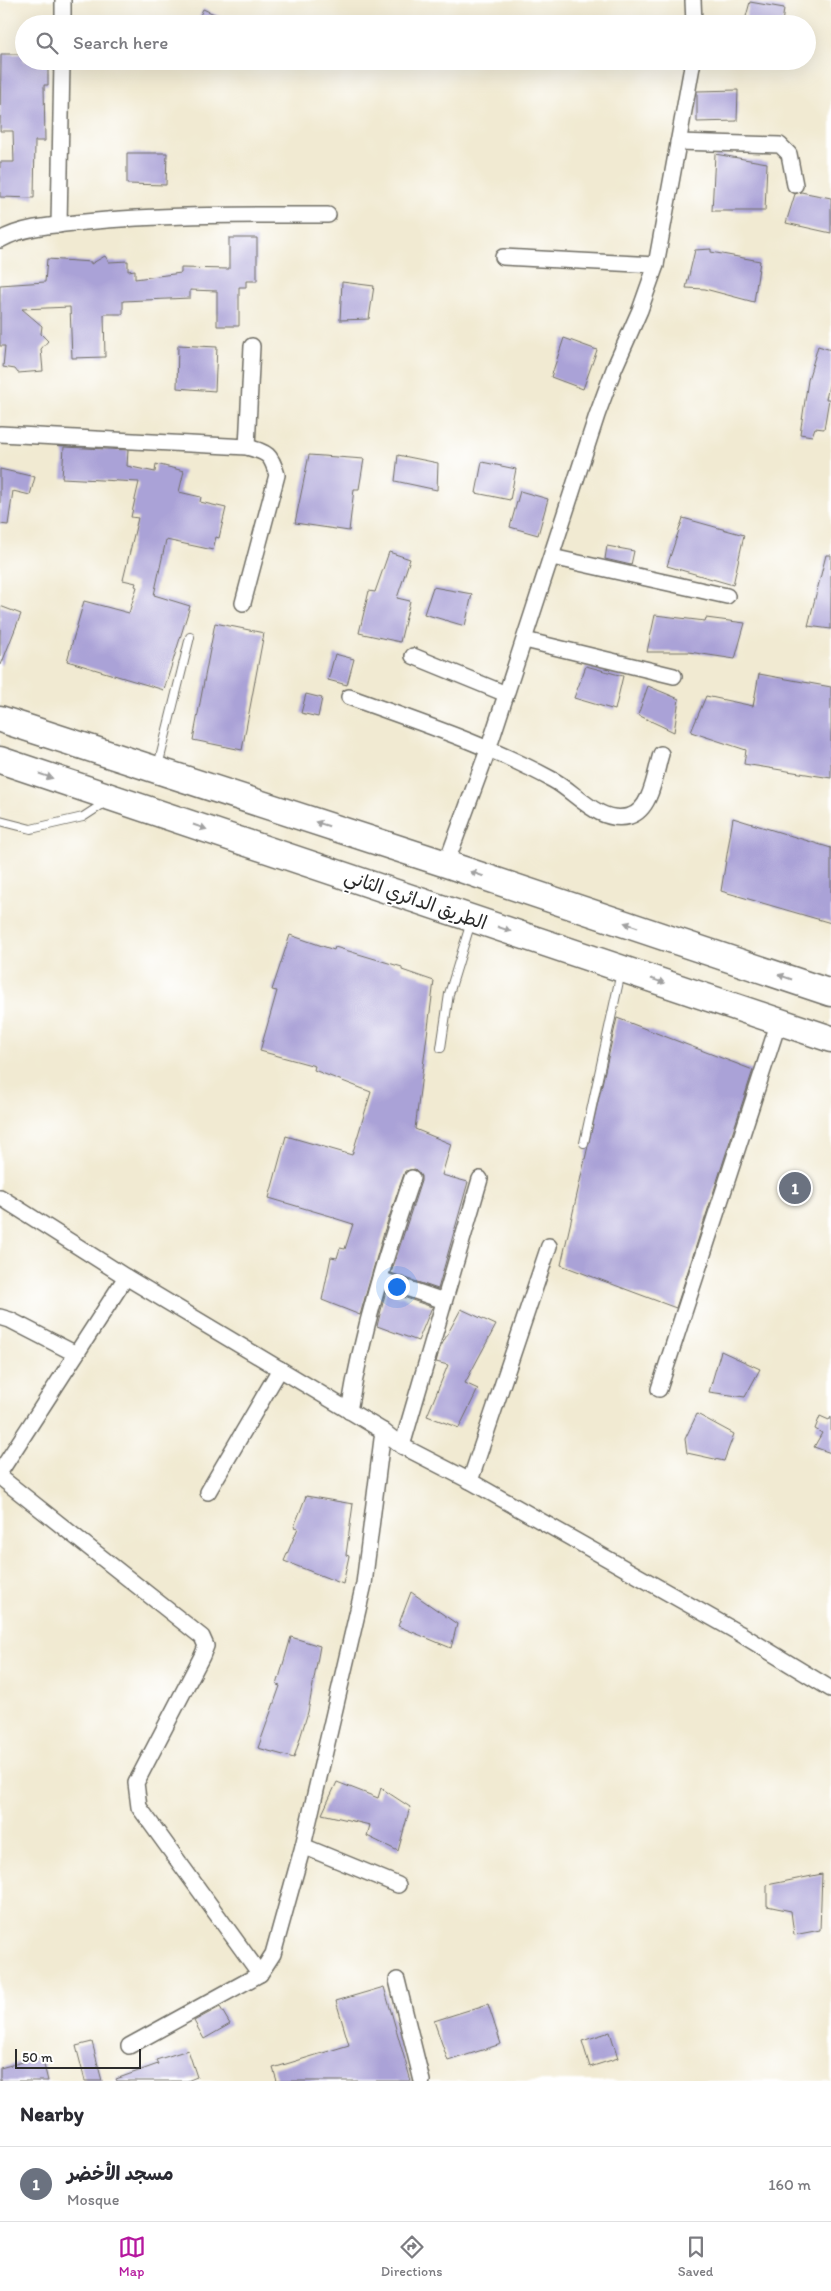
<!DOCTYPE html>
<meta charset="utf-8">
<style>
body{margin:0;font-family:Itim,"Playpen Sans Arabic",sans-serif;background:#f2f2f3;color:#2b2b33}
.scale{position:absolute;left:15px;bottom:12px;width:126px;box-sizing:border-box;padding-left:5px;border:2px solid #2b2b2b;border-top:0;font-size:14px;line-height:18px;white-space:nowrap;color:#2b2b2b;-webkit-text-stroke:4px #fff;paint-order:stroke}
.you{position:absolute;left:396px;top:1286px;width:18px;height:18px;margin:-12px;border:4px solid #fff;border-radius:50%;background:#1a73e8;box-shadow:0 0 0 8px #1a73e833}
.badge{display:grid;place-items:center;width:32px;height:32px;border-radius:50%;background:#b5179e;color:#fff;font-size:16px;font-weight:700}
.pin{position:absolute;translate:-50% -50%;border:2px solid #fff;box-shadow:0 1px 5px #0006}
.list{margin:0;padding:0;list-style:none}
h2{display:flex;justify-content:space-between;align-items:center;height:65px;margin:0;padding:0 20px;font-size:21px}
h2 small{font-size:16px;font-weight:400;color:#7c7c81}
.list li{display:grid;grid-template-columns:32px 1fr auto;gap:15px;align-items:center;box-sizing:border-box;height:75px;padding:0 20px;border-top:1px solid #e1e1e2}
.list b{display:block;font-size:19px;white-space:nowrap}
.list p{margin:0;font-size:16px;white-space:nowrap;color:#7c7c81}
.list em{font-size:16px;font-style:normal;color:#7c7c81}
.icon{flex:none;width:28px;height:28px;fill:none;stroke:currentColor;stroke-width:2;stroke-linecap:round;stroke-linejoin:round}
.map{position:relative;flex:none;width:831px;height:2081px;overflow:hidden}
.search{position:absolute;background:#fff;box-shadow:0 5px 20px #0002;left:15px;right:15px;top:15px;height:55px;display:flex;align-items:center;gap:12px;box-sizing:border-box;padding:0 18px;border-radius:28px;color:#7c7c81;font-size:19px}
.sheet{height:140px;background:#fff}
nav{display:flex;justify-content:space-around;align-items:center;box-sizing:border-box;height:70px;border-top:1px solid #e1e1e2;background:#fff;font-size:14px;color:#7c7c81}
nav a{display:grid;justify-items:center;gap:2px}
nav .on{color:#b5179e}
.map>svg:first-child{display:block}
.building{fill:#aaa2d7}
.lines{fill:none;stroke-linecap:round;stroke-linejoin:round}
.service-casing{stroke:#706e65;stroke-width:10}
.minor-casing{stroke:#706e65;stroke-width:18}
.trunk-casing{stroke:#706e65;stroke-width:29}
.service{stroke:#fff;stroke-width:8}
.minor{stroke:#fff;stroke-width:15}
.trunk{stroke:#fff;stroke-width:26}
.oneway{fill:#a0a0a0}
.labels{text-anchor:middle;stroke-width:4;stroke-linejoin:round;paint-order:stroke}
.street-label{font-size:19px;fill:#2b2b2b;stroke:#fff}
</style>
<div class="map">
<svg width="831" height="2081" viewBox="0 0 831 2081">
<rect width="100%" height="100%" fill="#fff"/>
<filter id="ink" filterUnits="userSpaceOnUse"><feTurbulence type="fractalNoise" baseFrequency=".02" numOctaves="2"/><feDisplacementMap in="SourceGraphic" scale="10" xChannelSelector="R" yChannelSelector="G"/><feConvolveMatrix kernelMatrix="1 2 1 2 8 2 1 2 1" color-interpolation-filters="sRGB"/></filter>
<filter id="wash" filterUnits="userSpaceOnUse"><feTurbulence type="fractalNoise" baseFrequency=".0096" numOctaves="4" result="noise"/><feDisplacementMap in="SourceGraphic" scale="20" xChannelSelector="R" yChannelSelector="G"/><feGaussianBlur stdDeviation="1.12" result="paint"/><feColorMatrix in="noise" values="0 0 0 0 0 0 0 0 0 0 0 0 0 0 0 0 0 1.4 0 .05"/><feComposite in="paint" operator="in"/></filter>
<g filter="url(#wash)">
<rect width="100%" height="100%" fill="#f1ead2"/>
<g id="blocks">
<g class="building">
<path d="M750 2 784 8 782 24H744Z"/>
<path d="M203 9 237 24H196Z"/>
<path d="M1 54H24V61H48V85H44L45 141H35L34 198 0 197V162H14L13 131H0Z"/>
<path d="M738 90 737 121 697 122V91Z"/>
<path d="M127 153H167L166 185 127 184Z"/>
<path d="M715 154 767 163 765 211H712Z"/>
<path d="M801 192 831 198V233L786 223 795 194Z"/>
<path d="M229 238H257V281H246V287H239V326H217V291L190 290V298L123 301V314H104L105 357 72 358 70 307 22 309 42 326 41 334 48 341 41 349 43 371 18 373 15 369 3 367 5 346H0V285L45 282 47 259 91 262V264L105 256 109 262 128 261V271L135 270V279L181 273V268L229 269Z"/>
<path d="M711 249V252L760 261 754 302 705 289 686 288 695 250Z"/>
<path d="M342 282 374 286 369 319 340 320Z"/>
<path d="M564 338 597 350 583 389 551 377Z"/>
<path d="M178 345 217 347 215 391 177 388Z"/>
<path d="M818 346 831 350V377L826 399H829L824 429 815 428 812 436 800 434 808 380Z"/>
<path d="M64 447 128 450 127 466 155 472 156 464 184 471 179 492 201 497 200 502 226 508 219 538 216 537 213 550 166 540 154 595 190 606 164 690 67 661 84 601 129 613 137 587 135 586 136 583 123 580 138 518 131 517 139 482 62 478Z"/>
<path d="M309 455 364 459 359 489H354L349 531 295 523Z"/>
<path d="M398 455 438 463 437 490 395 481Z"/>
<path d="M482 462 516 469 510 500 476 493Z"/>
<path d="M0 469 35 477 30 495 13 491 8 525 0 524Z"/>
<path d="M520 491 548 499 538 535 510 527Z"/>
<path d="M683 518 744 535 733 585 667 566Z"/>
<path d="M607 546 634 551 631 565 605 559Z"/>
<path d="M389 552 410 559 397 598 410 601 400 642 359 633 369 591 375 592Z"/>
<path d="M826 555H831V629L808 626Z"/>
<path d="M433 587 472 594 465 626 424 614Z"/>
<path d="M0 606 21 614 1 665H0Z"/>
<path d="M655 615 705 621 706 618 745 623 735 659 689 652H647Z"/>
<path d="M215 623 264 633 242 750 193 740Z"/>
<path d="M335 654 354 659 347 685 328 680Z"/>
<path d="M586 666 623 676 615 710 574 698Z"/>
<path d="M759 674 831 687V778L744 764 746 750 691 732 706 696 753 706Z"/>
<path d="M648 686 679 699 674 732 638 715Z"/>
<path d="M306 694 322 698 318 717 301 713Z"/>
<path d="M733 818 831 848V923L721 891Z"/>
<path d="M290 935 334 950 335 947 402 967V970L434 981 415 1129 451 1144 442 1175 468 1182 438 1289 391 1273 421 1181V1176L415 1169 405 1171 384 1232 360 1315 322 1300 331 1257 337 1258 340 1248 345 1249 353 1224 334 1218V1217L269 1198 286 1136 352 1155 371 1092 314 1070 315 1066 260 1051 277 991 272 990Z"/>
<path d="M617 1018 753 1070 676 1308 561 1265Z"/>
<path d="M386 1291 432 1307 418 1341 377 1326Z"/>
<path d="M461 1309 496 1325 465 1383 478 1389 459 1428 427 1416 448 1365 436 1362 440 1348Z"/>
<path d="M721 1351 760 1369 745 1397 709 1392Z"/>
<path d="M697 1414 734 1434 724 1461 687 1453 685 1439Z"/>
<path d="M820 1416 829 1420 831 1417V1453L814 1447 822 1433 815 1429Z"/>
<path d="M306 1496 353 1504 346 1555 349 1556 343 1584 284 1561 298 1528 294 1527Z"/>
<path d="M411 1592 457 1624 451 1648 398 1626Z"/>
<path d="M291 1637 320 1646 308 1712 294 1758 258 1748 280 1686 277 1685Z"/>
<path d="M337 1782 378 1798 381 1788 410 1807 398 1851 367 1836 370 1825 322 1814Z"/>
<path d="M822 1874 820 1930 794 1935 791 1911 767 1906V1885Z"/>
<path d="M384 1987 411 2081H277L273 2068 349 2045 336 2001Z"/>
<path d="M488 2004 501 2044 448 2061 434 2021Z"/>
<path d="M220 2007 230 2024 204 2039 194 2021Z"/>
<path d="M610 2032 618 2058 590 2067 582 2041Z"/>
<path d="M92 2042 102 2081H85L76 2046Z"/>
<path d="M188 2050 197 2077 187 2081H117L116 2079 158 2064 156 2060Z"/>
<path d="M42 2057 48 2081H0V2068Z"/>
</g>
</g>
</g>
<g filter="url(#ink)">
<use href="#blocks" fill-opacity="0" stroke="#706e65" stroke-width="1"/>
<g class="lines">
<defs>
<g id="service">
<path d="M158 766 190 637"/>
<path d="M0 821 31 829 83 817 106 802"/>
<path d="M441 1048 449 994 471 922"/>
<path d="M584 1143 621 972"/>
</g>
<g id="minor">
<path d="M693 0 694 24"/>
<path d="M63 24V0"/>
<path d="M678 142 780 145 789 154 795 185"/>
<path d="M59 225 62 61"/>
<path d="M0 240C24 226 58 225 85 222 166 214 247 215 328 215"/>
<path d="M503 257 656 265"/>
<path d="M0 434 247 447C268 453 271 454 277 475L243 603"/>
<path d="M247 447 252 346"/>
<path d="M552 557 727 596"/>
<path d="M525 640 674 676"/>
<path d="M413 656 506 694"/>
<path d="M349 697C418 722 489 745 553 780 576 792 599 825 630 816 652 809 655 773 661 754"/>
<path d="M446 864 488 750 597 415 614 369 640 310 656 265 693 61"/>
<path d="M0 1197 126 1277 383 1431 402 1446 470 1481 739 1633 831 1689"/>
<path d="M380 1279 444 1301"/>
<path d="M0 1317 10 1320 76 1354"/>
<path d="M659 1389 779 1021"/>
<path d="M349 1411C362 1331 386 1254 412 1178"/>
<path d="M402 1446 480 1179"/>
<path d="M0 1472 126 1277"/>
<path d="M0 1477 202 1637 206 1646 202 1656 136 1783 139 1807 260 1974"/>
<path d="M470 1481 549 1246"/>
<path d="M208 1492 280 1369"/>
<path d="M303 1846 398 1885"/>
<path d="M397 1980 422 2081"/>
<path d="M129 2046 260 1974 273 1954 303 1846 364 1584 383 1431"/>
</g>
<g id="trunk">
<path d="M0 719 446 864 831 993"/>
<path d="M0 760 831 1039"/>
</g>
</defs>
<use href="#service" class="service-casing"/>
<use href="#minor" class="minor-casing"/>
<use href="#trunk" class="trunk-casing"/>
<use href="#service" class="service"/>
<use href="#minor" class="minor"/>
<use href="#trunk" class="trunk"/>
</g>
<defs><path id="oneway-solid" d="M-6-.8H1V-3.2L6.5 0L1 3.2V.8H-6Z" transform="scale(1.25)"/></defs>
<g class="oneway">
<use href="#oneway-solid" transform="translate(46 776) rotate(19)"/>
<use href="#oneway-solid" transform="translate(322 824) rotate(-162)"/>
<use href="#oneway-solid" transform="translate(200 827) rotate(19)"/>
<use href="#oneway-solid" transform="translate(477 874) rotate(-161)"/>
<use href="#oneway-solid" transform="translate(631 925) rotate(-161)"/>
<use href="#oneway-solid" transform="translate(504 929) rotate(19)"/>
<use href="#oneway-solid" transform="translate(785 977) rotate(-161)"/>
<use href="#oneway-solid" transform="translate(658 981) rotate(19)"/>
</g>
</g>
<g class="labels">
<g class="street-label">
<text transform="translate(416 899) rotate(19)" y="7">الطريق الدائري الثاني</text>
</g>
</g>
</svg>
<div class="scale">50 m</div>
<div class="you"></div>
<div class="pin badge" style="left:795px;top:1188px;background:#6b7280">1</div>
<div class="search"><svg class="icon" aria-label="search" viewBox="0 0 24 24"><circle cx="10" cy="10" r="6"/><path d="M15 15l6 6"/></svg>Search here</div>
</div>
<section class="sheet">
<h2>Nearby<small></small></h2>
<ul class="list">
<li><span class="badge" style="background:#6b7280">1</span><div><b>مسجد الأخضر</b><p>Mosque</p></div><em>160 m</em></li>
</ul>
</section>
<nav>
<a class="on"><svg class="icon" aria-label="map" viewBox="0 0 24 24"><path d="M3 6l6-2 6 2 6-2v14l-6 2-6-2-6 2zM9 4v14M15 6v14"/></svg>Map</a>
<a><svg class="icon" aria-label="directions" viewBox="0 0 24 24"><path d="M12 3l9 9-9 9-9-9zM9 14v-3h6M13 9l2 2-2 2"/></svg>Directions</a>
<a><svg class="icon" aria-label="saved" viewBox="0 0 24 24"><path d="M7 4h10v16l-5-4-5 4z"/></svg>Saved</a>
</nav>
